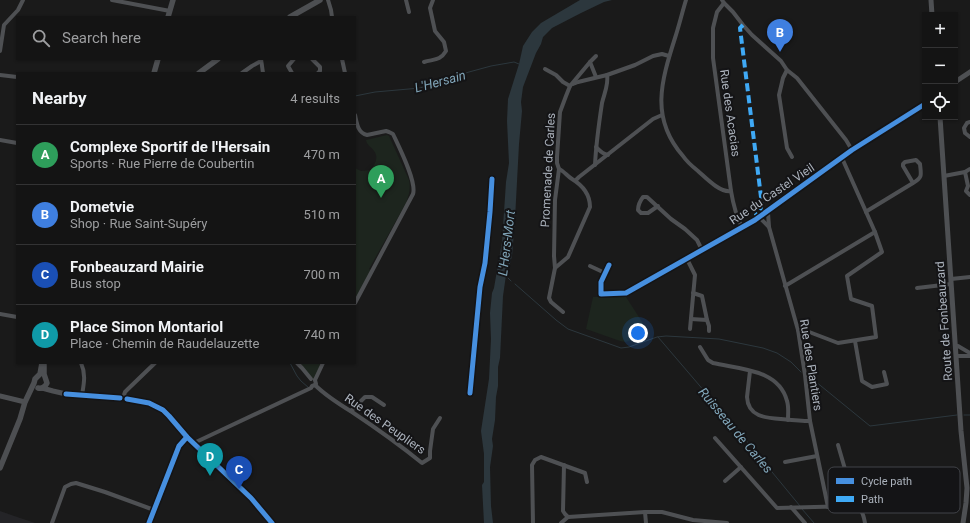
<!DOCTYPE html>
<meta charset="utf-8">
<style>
body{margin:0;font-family:Roboto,sans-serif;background:#212122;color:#f1f3f6}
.controls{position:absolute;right:12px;top:12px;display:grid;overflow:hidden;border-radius:0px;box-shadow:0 1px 3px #0004}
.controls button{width:36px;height:36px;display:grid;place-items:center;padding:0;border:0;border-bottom:1px solid #333334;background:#141414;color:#f1f3f6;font:20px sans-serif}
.you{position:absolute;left:638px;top:333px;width:14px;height:14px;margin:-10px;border:3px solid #fff;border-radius:50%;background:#1a73e8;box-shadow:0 0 0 6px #1a73e833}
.badge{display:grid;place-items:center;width:26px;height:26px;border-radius:50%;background:#ea580c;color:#fff;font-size:13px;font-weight:700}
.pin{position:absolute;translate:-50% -33px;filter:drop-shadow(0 1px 2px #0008)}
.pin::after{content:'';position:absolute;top:21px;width:14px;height:12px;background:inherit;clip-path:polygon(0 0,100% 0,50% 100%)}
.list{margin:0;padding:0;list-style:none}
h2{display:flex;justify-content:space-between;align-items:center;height:52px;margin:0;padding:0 16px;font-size:17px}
h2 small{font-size:13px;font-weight:400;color:#9d9ea0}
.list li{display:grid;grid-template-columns:26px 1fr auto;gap:12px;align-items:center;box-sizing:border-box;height:60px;padding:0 16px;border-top:1px solid #333334}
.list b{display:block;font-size:15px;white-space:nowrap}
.list p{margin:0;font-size:13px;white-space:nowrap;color:#9d9ea0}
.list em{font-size:13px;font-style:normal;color:#9d9ea0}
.icon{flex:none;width:22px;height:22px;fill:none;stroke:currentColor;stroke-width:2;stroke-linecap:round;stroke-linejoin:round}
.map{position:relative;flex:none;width:970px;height:523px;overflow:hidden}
.search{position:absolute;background:#141414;box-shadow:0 1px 3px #0004;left:16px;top:16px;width:340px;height:44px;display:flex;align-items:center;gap:10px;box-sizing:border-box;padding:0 14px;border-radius:0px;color:#9d9ea0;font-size:15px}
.panel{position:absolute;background:#141414;box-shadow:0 1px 3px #0004;left:16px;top:72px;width:340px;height:292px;border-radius:0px}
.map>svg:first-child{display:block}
.built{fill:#242427}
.green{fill:#1d251e}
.water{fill:#2c373d}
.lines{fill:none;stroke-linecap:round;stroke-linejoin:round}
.stream{stroke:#2c373d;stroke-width:1}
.minor{stroke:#4e5053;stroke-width:4}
.tertiary{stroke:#4e5053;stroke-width:5}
.secondary{stroke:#4d4f52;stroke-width:5.5}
.quiet{stroke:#3fa9f5;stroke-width:4;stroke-dasharray:8 4;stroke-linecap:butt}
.cycleway-casing{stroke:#141416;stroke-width:8}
.cycleway{stroke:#468fdf;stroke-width:5}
.labels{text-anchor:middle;stroke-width:4;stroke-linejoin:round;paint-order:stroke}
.street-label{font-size:12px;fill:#abb2bc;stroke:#141416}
.water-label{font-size:13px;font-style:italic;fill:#80a5b8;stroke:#141416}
.key{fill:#141416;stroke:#414348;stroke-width:1}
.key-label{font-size:11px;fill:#abb2bc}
</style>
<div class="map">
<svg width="970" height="523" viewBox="0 0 970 523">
<rect width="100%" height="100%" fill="#1a1a1a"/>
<path class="built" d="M0 511 20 518 35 523H0Z"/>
<g class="green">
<path d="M387 135 389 136 409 180C411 189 409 194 406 203L369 269 372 272 355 303V168L361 171 371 170C375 164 379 157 374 151 371 146 367 146 366 140Z"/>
<path d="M593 297H626L646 328 649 335 626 342 620 341 586 329Z"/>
<path d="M297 363H323L315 380 312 379Z"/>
</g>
<path class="water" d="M580 0H612L604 2 581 13 552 28 543 37 541 44 536 53 523 87 521 102 522 111 519 144 515 219 512 256 509 267 506 275 503 296 500 358 498 367V386L496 397 495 420 492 439 493 446 490 467 491 506 493 523H484L482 485 484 482V454L481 431 489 379 491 339 490 313 492 293 494 288 502 242 506 182 509 163 507 121 508 99 519 64 523 46 532 32 541 23Z"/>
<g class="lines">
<g class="stream">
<path d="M355 96 375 92 420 88 469 72 491 66 514 62 519 64"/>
<path d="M506 276 511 281"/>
<path d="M515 284 556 320 568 329 621 348 629 347 657 337 666 336 719 339 763 348 777 353 791 362 801 372"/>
<path d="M658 337 735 427 800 506"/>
<path d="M290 363 297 376 301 381 309 388"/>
<path d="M810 377 870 426 957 415"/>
<path d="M964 415H970"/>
<path d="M802 509 814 523"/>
</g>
<g class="minor">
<path d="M112 0 170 11"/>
<path d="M328 0 331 10 332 17"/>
<path d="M406 0 409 12"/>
<path d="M686 0C682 13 679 26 675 38 661 82 650 118 683 156 687 162 693 167 698 171 706 178 720 193 731 191"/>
<path d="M722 0 724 3 733 12 743 25 752 35 781 61 787 70 797 78 846 140 852 150"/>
<path d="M724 3 717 12 713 28V58L731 191C733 203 736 216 742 227"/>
<path d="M0 51 4 25 18 10 23 0"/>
<path d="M596 56 590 62 596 77"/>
<path d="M261 59 263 73"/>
<path d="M312 59 320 67V71L318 73"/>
<path d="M342 59 345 73"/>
<path d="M424 62C434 59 440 61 446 51L444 42 435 31 430 8 433 0"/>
<path d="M545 69 556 75 563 82 570 86"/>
<path d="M787 70 783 78 779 95 787 148 792 157"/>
<path d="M242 73 252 66 261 61"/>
<path d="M292 73 288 66 294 59"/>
<path d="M0 75 17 77"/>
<path d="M573 84 578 82 607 75 635 65 653 56 662 54 669 56"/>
<path d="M355 115C357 124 358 133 367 135L386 131 389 132 393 134C399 147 417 182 413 194L355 303"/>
<path d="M970 122 967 123 964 128 965 133 970 137"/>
<path d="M0 140 17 143"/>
<path d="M596 147C600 151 602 154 608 155"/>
<path d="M595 165C596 144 599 123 602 103 604 94 609 84 607 75"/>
<path d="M965 172 968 186 966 191 970 195"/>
<path d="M944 176 965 172 970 169"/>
<path d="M576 180 579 177 653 119 662 115"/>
<path d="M658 206 648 213H641L638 210C638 205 640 201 643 197H647L671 219 685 229 697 240 702 250"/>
<path d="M767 212 768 213 769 227 798 330 805 375 810 421 828 507"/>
<path d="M866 212 867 211 913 183C923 177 921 175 920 164L916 160 905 162 903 164V166L913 183"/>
<path d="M759 217 769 227"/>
<path d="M687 259 695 275 690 329"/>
<path d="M609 265 601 282V294L626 293 755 220 852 150 925 104"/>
<path d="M590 266 605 273"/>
<path d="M555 268 568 257 590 207C590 194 582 185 572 179 567 176 564 171 559 169"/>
<path d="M951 279 970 277"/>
<path d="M785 286 875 232 842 158"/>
<path d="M917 288 951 284"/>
<path d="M563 312 551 302 549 298 555 268 554 256 555 200 559 169 557 163V157L560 112 566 96 570 86 590 62"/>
<path d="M0 314 17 317"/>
<path d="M691 319 707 320 702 296 693 293"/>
<path d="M707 320 709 326V331"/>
<path d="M798 330H804L838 343 876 337 872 306 851 299 847 276 882 252 875 232"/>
<path d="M855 341 862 381 872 387 887 384 884 372"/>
<path d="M956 346H958L970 353"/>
<path d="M700 347 708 360 713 363C739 369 779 369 787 401 789 407 788 414 788 420"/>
<path d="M957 356H970"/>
<path d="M81 363C86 374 84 383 82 395"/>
<path d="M297 363 302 368 311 379"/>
<path d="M750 371 747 397C748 417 766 418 781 419 791 420 800 421 810 421"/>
<path d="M315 380 323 363"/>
<path d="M315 385C326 396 339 404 352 412 376 428 400 445 422 463L430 458V451L433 429 440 418"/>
<path d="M124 395 125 392 128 389 155 363"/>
<path d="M351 411 365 397H372L384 405"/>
<path d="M715 438 777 508 852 506C863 510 863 513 865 523"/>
<path d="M194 443 196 442 311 388 312 386 315 385 316 384 315 380"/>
<path d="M838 445 856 507"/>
<path d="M785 462 817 456"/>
<path d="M564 465 563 511 565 514 568 517"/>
<path d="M725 481 741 467"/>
<path d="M791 507 805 523"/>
<path d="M645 512 646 523"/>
<path d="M568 517 645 512H662L693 520 727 523"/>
<path d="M52 523 65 487 71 484 76 483 105 492 154 510"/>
<path d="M149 523 179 446 187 437"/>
<path d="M533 523 532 465 535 460 541 457 585 473 587 482"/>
<path d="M561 523 568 517"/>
</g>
<g class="tertiary">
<path d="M931 0 932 15"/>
<path d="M955 82 970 72"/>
<path d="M940 117 961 431 967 488 966 503 963 523"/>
<path d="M42 388 53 391 66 394 120 398"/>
<path d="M0 396 25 402"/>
<path d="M127 399 149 403 163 410 169 416 187 437 251 498 272 523"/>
</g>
<g class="secondary">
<path d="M168 17 173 0"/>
<path d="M290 17 320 0"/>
<path d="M154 73 158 59"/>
<path d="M199 73 218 59"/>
<path d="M38 388C42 389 45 387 47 383L44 374V365"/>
<path d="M0 468 20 419 25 402 34 383 35 379 40 374 42 363"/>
</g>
<path class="quiet" d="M743 25 740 28 761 197C762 205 762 211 755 216"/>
<defs>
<g id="cycleway">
<path d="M609 265 601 282V294L626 293 755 220 852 150 925 104"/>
<path d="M470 393 480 287 485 263 490 212 492 179"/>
<path d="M66 394 120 398"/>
<path d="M127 399 149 403 163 410 169 416 187 437 251 498 272 523"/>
<path d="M149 523 179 446 187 437"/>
</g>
</defs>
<use href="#cycleway" class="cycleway-casing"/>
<use href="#cycleway" class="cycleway"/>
</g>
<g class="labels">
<g class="street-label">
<text transform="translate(730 113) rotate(82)" y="4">Rue des Acacias</text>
<text transform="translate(548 170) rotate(-87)" y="4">Promenade de Carles</text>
<text transform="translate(772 194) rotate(-34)" y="4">Rue du Castel Vieil</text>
<text transform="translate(944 321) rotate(-94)" y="4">Route de Fonbeauzard</text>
<text transform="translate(811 365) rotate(81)" y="4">Rue des Plantiers</text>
<text transform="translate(385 424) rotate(35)" y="4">Rue des Peupliers</text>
</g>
<g class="water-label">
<text transform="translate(440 81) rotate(-15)" y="5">L'Hersain</text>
<text transform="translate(506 243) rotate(-83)" y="5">L'Hers-Mort</text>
<text transform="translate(736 430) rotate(50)" y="5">Ruisseau de Carles</text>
</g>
</g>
<rect x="828" y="467" width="132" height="46" rx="6" class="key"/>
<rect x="836" y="478" width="18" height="6" fill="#468fdf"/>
<rect x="836" y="496" width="18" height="6" fill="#3fa9f5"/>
<g class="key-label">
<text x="861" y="485">Cycle path</text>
<text x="861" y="503">Path</text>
</g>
</svg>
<div class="controls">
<button>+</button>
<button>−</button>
<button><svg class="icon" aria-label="locate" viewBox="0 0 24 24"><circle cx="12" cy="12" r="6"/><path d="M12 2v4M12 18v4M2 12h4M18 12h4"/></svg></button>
</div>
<div class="you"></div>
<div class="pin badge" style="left:381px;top:198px;background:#2e9e5b">A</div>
<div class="pin badge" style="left:780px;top:52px;background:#3f7fe0">B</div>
<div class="pin badge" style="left:239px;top:489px;background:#1a4fb4">C</div>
<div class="pin badge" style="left:210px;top:476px;background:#0f9aa8">D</div>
<div class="search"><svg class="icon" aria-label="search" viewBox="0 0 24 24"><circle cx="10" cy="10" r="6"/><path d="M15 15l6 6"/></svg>Search here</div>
<section class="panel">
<h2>Nearby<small>4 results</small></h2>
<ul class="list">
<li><span class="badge" style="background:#2e9e5b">A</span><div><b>Complexe Sportif de l'Hersain</b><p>Sports · Rue Pierre de Coubertin</p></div><em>470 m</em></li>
<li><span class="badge" style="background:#3f7fe0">B</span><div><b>Dometvie</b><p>Shop · Rue Saint-Supéry</p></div><em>510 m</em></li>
<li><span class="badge" style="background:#1a4fb4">C</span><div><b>Fonbeauzard Mairie</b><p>Bus stop</p></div><em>700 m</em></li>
<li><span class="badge" style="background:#0f9aa8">D</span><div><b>Place Simon Montariol</b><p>Place · Chemin de Raudelauzette</p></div><em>740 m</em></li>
</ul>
</section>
</div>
